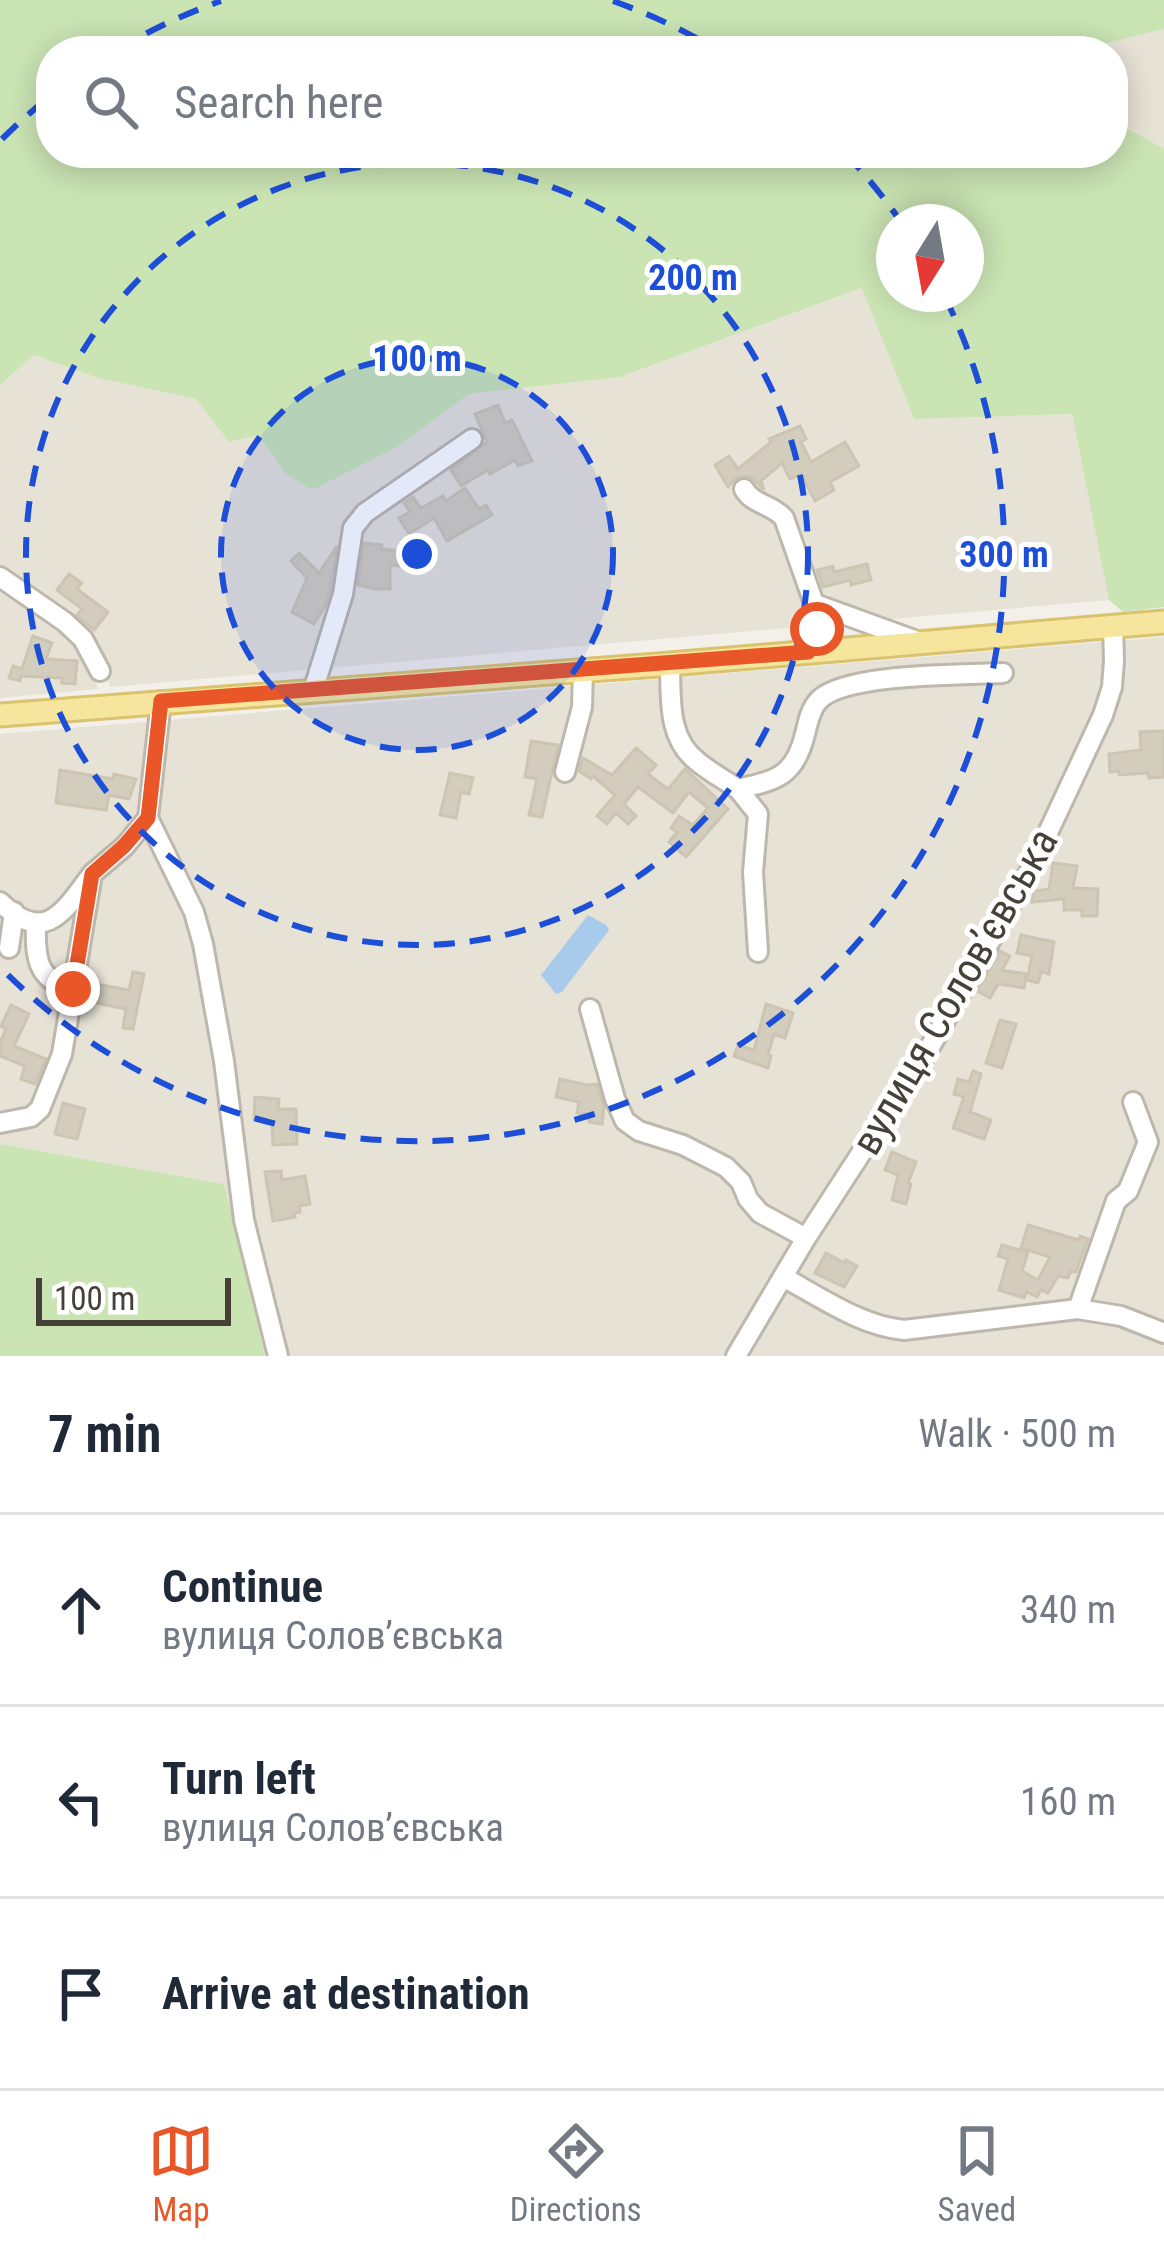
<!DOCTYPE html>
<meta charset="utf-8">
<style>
body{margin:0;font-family:"Roboto Condensed",sans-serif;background:#f2f2f3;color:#1f2937}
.compass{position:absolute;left:876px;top:204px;width:108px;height:108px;border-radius:50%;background:#fff;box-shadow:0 6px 30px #0003;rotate:191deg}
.scale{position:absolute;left:36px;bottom:30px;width:195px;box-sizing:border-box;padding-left:12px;border:6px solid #454137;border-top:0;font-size:33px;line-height:42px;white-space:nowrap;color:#454137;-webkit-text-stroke:9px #fff;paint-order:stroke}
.stop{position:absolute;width:36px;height:36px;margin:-27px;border:9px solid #e95628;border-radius:50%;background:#fff}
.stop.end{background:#e95628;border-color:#fff;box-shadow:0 3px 12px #0008}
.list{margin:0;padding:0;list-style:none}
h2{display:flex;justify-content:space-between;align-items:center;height:156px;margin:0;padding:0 48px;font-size:51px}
h2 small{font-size:39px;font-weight:400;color:#747a83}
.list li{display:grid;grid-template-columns:78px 1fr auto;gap:36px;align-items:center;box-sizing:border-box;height:192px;padding:0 48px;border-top:3px solid #e0e1e3}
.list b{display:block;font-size:45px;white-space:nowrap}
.list p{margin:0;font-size:39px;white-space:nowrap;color:#747a83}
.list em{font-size:39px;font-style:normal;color:#747a83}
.icon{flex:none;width:66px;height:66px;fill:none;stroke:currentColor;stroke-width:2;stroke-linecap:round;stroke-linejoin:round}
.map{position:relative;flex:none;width:1164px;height:1356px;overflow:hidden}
.search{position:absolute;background:#fff;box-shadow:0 6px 30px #0003;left:36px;right:36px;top:36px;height:132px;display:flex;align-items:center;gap:30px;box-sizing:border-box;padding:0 42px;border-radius:48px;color:#747a83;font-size:45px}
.sheet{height:732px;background:#fff}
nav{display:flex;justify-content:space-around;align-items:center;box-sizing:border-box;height:168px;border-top:3px solid #e0e1e3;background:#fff;font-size:33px;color:#747a83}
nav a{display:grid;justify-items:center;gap:6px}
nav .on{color:#e95628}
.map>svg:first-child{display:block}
.residential{fill:#e6e2d6}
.green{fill:#cae4b3;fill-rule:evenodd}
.water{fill:#a8caeb}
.building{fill:#d3cdbe;stroke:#cdc5b2;stroke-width:3}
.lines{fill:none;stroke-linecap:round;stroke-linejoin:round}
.minor-casing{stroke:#bdb8ab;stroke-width:24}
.major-casing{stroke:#dac36e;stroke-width:27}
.minor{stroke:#fff;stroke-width:18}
.major{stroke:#f6e59d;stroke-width:21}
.route{stroke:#e95628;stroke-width:15}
.ring{fill:none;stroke:#1d4ed8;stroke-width:6;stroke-dasharray:21 15}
.labels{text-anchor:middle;stroke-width:10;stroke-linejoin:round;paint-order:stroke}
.street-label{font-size:42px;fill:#454137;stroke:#fff}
.centre{fill:#1d4ed8;stroke:#fff;stroke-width:6}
.ring-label{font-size:36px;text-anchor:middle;font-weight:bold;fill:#1d4ed8;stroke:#fff;stroke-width:10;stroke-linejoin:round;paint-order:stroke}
</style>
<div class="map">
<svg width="1164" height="1356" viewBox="0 0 1164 1356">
<rect width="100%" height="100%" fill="#f2f0e8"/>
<g class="residential">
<path d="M1164 29V149L1123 125 1113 129V51H1094L1098 45Z"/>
<path d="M863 288 914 419 1072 414 1109 600 110 687 103 664 0 570V385L34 355 98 378 196 399 229 442 258 435 285 473 397 447 469 394 620 377Z"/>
<path d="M0 584 78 643 92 668 98 689 0 698Z"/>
<path d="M1164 637V1356H265L224 1184 0 1144V734Z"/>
</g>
<g class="green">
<path d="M0 0H1164V29L1098 45 1094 51H51V153H1113V129L1122 125 1164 149V607L1123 612 1109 600 1072 414 914 419 862 288 620 377 469 394 397 447 312 490 285 473 258 435 229 442 196 399 98 378 34 355 0 385ZM894 222H966V294H894Z"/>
<path d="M0 1144 224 1184 265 1356H0Z"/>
</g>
<path class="water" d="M588 915 606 925 609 930 562 992 556 994 541 975Z"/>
<g class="building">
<path d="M498 405 505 423 512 420 532 461 518 466 515 460 490 474 488 470 461 486 451 470 487 442 475 414Z"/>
<path d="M800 426 806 439 801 442 811 462 845 442 859 466 830 482 834 490 815 501 801 474 790 479 782 463 761 481 764 490 751 477 744 476 735 479 728 487 715 465 729 456 738 469 771 442 769 439Z"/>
<path d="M465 488 479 509 486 505 492 515 447 541 434 518 409 534 399 518 410 512 404 503 413 497 421 508 443 496 446 501Z"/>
<path d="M364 543 382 545 381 549 400 551 399 566 390 565V589H375L358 585Z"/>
<path d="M337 546 330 591 325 606 314 624 292 612 307 578 291 561 299 553 319 573Z"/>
<path d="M867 564 871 580 851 585 850 580 823 587 817 570 833 566 834 572Z"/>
<path d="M69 574 82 583 77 589 108 612 94 630 77 615 82 609 57 590Z"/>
<path d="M33 636 52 643 46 659 77 661 75 684 62 683V678L21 676 20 681 9 678 13 666 22 669Z"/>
<path d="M1164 731V777L1149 778 1148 773 1119 775V771L1110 772 1109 754 1141 750 1140 732Z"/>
<path d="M531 741 558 745 542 817 529 815 537 779 525 777Z"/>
<path d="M636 748 656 765 648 774 668 789 685 769 728 809 686 857 669 842 677 832 671 828 679 816 693 825 708 808 689 792 673 813 638 787 624 804 636 816 628 824 616 813 607 824 597 816 615 795 593 776 591 779 579 771 583 758 612 775Z"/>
<path d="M60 770 113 779 114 774 136 779 129 799 109 795 106 810 56 803Z"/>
<path d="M450 773 473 778 469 794 461 792 456 818 440 815Z"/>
<path d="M1053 863 1077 866 1073 888 1098 889 1097 916H1082V910H1064V899L1032 902 1034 891 1049 889Z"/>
<path d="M1021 935 1054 942 1049 974 1041 972 1038 983 1027 980 1032 956 1017 953Z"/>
<path d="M1000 951 1010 956 1002 970 1026 974 1024 988 998 984 990 998 977 991Z"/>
<path d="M133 972 144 974 133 1029 123 1028 126 1009 92 1002 96 984 129 990Z"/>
<path d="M766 1004 793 1013 785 1038 774 1034 768 1055 771 1056 768 1068 734 1056 738 1045 754 1050Z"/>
<path d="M11 1005 29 1014 14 1046 46 1059 35 1084 21 1079 25 1066 0 1056V1043L6 1029 1 1026Z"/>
<path d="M1000 1020 1016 1024 1002 1068 986 1063Z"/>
<path d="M973 1071 981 1074 970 1112 991 1120 984 1139 953 1128 964 1097 954 1094 958 1079 969 1082Z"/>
<path d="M560 1079 587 1085 597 1084 604 1107 602 1124 589 1122 590 1115 577 1113 579 1102 556 1097Z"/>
<path d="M255 1097 279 1099 278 1109H296L297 1144 273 1145 272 1122 254 1120Z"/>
<path d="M63 1103 85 1109 77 1139 55 1134Z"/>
<path d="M892 1152 916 1162 908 1183 911 1184 906 1204 892 1200 898 1175 885 1170Z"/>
<path d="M281 1171 282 1180 305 1176 310 1204 299 1206 300 1212 294 1213 295 1217 273 1221 265 1172Z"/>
<path d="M1028 1225 1079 1240 1080 1236 1088 1239 1076 1272 1071 1271 1068 1278 1058 1276 1048 1293 1041 1290 1037 1297 1027 1292 1024 1298 999 1290 1008 1259 998 1256 1002 1245 1028 1252 1022 1271 1038 1280 1050 1257 1021 1248Z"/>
<path d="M826 1253 845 1263 846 1260 857 1266 844 1287 815 1273Z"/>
</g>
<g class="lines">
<defs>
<g id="minor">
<path d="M744 489C753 505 772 504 784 518L818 615 817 629 808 652"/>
<path d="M0 577 65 622 83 639 100 671"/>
<path d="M815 604 917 641"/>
<path d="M670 664C671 698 667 739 698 762 710 772 725 780 738 789 777 780 795 776 805 734 808 723 810 709 819 700 845 673 964 675 1003 673"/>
<path d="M313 691 343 594 353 528 365 513 472 439"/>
<path d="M161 701 148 818 194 912 203 944 224 1061 244 1220 278 1356"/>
<path d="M565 772 582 707 583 670"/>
<path d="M738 789 758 814 753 872 758 952"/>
<path d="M0 902C43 944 62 915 89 878"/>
<path d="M36 923C35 956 36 981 73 989"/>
<path d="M9 948 14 912"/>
<path d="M590 1009 615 1099 625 1121 639 1131 683 1145 726 1167 741 1182 748 1199 760 1213 806 1238"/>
<path d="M0 1123 31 1117 40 1109 62 1054 92 874 125 846 148 818"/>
<path d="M783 1277C820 1297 861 1326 904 1330L1078 1309 1121 1316 1164 1333"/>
<path d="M1078 1309 1116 1201 1128 1191 1148 1142 1133 1102"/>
<path d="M736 1356 806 1238 930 1047 1031 869 1103 715 1112 687 1114 661 1113 626"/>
</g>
<path id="major" d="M0 715 670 664 1164 622"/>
</defs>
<use href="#minor" class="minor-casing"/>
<use href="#major" class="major-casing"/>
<use href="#minor" class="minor"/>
<use href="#major" class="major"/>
</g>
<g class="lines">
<path class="route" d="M73 989 92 874 124 846 148 818 161 701 808 652 817 629"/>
</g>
<circle cx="417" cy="554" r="196" fill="#1d4ed8" fill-opacity=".12"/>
<g class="ring">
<circle cx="417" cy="554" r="196"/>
<circle cx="417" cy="554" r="391"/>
<path d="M2 139A587 587 0 0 1 48 98M115 51A587 587 0 0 1 221 1M613 1A587 587 0 0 1 719 51M846 154A587 587 0 0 1 901 222M945 297A587 587 0 0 1 2 969"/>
</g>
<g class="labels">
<g class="street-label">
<text transform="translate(954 991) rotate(-60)" y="15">вулиця Соловʼєвська</text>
</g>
</g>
<circle cx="417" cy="554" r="18" class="centre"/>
<g class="ring-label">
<text x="693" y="290">200 m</text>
<text x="417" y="371">100 m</text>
<text x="1004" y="567">300 m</text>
</g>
</svg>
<svg class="compass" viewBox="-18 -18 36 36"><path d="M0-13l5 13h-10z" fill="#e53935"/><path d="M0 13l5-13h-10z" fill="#747a83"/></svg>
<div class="scale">100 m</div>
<div class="stop" style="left:817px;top:629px"></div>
<div class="stop end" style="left:73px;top:989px"></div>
<div class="search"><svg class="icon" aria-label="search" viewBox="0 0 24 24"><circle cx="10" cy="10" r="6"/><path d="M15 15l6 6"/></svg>Search here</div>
</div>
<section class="sheet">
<h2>7 min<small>Walk · 500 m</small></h2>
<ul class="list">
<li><svg class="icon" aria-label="ahead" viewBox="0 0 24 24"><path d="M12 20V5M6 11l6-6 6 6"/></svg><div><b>Continue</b><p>вулиця Соловʼєвська</p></div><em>340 m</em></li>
<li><svg class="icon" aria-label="left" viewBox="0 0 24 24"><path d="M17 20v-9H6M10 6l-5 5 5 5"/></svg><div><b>Turn left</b><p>вулиця Соловʼєвська</p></div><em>160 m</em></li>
<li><svg class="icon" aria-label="arrive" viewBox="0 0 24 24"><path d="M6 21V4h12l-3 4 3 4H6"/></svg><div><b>Arrive at destination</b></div></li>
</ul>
</section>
<nav>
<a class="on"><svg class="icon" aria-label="map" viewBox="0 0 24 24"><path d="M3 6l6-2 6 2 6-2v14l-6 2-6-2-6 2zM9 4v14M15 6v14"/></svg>Map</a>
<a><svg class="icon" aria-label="directions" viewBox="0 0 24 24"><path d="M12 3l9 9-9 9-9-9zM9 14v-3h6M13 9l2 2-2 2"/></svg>Directions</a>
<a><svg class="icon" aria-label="saved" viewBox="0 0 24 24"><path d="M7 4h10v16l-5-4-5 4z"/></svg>Saved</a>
</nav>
